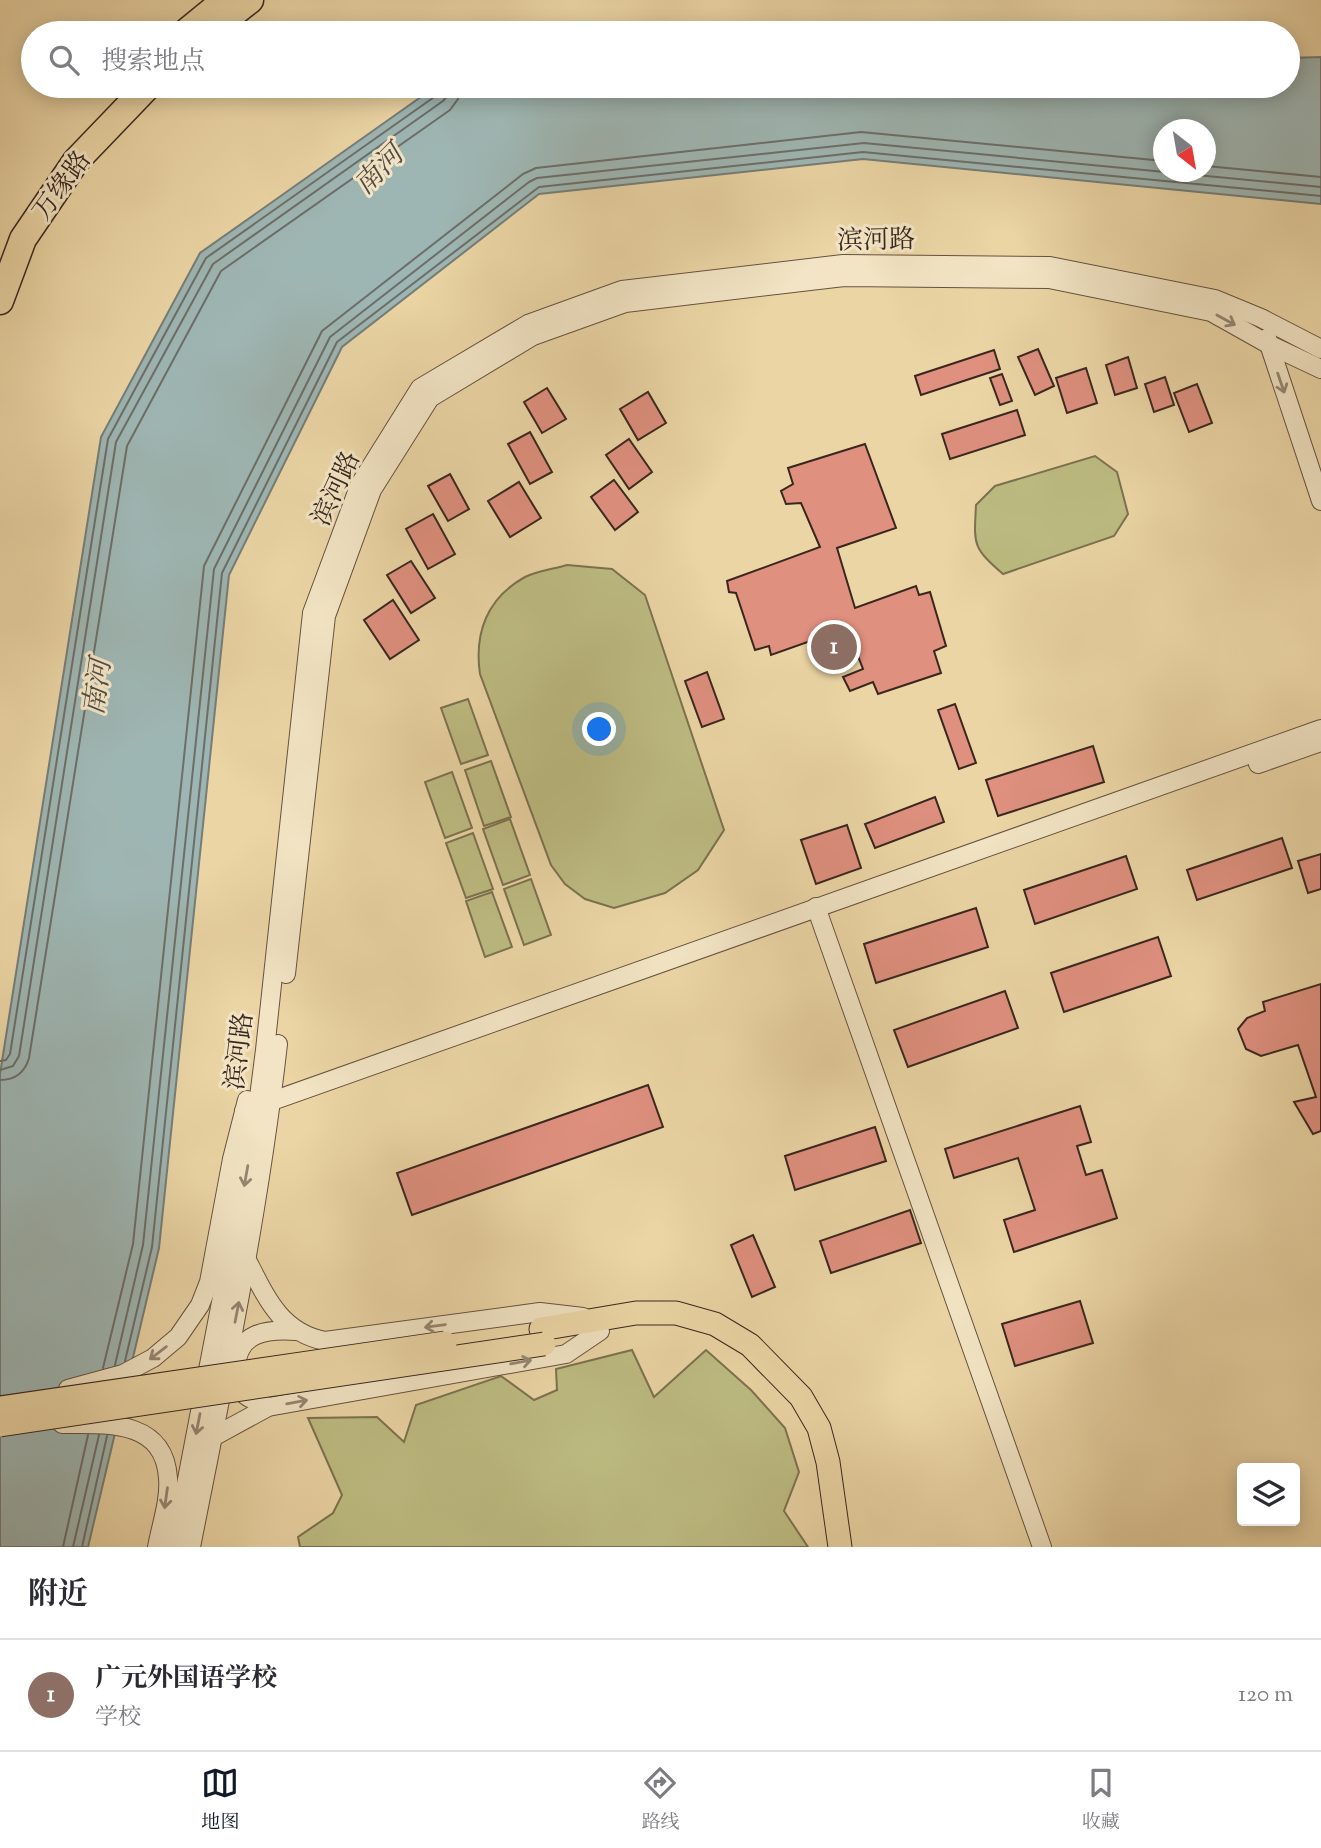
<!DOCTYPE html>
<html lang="zh">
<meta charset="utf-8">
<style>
body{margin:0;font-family:"Sorts Mill Goudy","Noto Serif SC",serif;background:#f2f2f3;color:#2b2b33}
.controls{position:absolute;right:21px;bottom:21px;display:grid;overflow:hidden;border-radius:7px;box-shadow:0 4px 18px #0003}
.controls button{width:63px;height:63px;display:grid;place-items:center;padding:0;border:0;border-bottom:2px solid #e1e1e2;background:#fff;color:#2b2b33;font:35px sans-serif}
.compass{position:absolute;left:1153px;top:119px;width:63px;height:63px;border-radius:50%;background:#fff;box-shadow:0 4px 18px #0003;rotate:149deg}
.you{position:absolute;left:600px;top:730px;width:24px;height:24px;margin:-18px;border:5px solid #fff;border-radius:50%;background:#1a73e8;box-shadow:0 0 0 10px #1a73e833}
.badge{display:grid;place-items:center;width:46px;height:46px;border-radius:50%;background:#111827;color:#fff;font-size:23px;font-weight:700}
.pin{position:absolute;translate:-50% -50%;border:4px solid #fff;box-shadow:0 2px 7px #0006}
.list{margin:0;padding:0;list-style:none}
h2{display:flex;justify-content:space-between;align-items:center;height:91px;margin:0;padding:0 28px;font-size:30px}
h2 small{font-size:23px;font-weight:400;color:#7c7c81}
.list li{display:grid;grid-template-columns:46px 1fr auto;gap:21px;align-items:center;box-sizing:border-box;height:112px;padding:0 28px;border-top:2px solid #e1e1e2}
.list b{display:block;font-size:26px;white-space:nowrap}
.list p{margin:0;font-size:23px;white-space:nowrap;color:#7c7c81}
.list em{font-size:23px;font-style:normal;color:#7c7c81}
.icon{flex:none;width:38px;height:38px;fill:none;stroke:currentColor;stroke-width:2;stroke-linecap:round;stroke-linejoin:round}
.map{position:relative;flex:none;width:1321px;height:1547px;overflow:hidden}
.search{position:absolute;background:#fff;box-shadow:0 4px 18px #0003;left:21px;right:21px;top:21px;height:77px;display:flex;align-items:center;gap:18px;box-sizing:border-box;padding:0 24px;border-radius:38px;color:#7c7c81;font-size:26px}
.sheet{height:203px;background:#fff}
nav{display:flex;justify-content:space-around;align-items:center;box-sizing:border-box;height:98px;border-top:2px solid #e1e1e2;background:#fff;font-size:19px;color:#7c7c81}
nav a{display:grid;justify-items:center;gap:4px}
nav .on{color:#111827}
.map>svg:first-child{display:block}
.green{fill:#bdbc82;stroke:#7b7250;stroke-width:2}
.water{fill:#9eb6b3;stroke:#767d78;stroke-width:2;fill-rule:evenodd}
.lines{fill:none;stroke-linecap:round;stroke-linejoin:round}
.shore{stroke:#6c6e69;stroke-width:2}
.building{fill:#df907f;stroke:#39271f;stroke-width:2}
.minor-casing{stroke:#665240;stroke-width:20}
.major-casing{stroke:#39271f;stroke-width:25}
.highway-casing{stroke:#39271f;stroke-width:29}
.minor{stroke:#f2e4c4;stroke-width:18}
.major{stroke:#ebd5a5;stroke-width:23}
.highway{stroke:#ebd5a5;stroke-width:26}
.major-bridge-casing{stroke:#39271f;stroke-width:25;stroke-linecap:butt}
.major-bridge{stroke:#ebd5a5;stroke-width:23}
.oneway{stroke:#968672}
.labels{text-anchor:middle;stroke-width:6;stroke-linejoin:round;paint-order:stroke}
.street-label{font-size:26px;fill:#39271f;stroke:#f2e4c4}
.water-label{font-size:28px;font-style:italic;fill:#524b44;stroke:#f2e4c4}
</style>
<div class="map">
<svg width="1321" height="1547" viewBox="0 0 1321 1547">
<rect width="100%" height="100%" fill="#ebd5a5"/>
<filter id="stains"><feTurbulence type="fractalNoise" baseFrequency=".00286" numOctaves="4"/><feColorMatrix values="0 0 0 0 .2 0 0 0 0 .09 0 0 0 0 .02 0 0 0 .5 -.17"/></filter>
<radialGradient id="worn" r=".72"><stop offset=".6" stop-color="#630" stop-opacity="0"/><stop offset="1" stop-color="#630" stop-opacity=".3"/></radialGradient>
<g class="green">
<path d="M1095 456 1117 472 1128 514 1114 536 1003 574C972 547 974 545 976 505L995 486Z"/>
<path d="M567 565 612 569 645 595 724 830 698 870 665 893 614 908 585 899 565 884 551 865 480 674C474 633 487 598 525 577 537 571 554 569 567 565Z"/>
<path d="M468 699 488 755 461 764 441 708Z"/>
<path d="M491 761 511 817 484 826 465 770Z"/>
<path d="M452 772 472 828 445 838 425 782Z"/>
<path d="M510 819 530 875 503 885 483 829Z"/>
<path d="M473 833 493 889 466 898 446 843Z"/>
<path d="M531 879 551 935 524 945 504 889Z"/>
<path d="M492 892 512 947 485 957 466 901Z"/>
<path d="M632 1350 654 1397 706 1350 751 1390 785 1428 799 1472 784 1511 808 1547H300L298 1537 333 1513 342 1495 308 1418 377 1417 404 1442 416 1405 501 1376 534 1400 557 1390 556 1369Z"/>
</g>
<g class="water">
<path d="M813 25 841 33H763Z"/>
<path d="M1321 57V204L863 159 539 194 342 347 229 575 159 1248 88 1547H0V1074L101 437 200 253 435 87 446 86H1288V58ZM1164 130H1206V172H1164Z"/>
</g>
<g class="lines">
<g class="shore">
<path d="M1206 166 1321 177"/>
<path d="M0 1061 6 1060 10 1054 108 439 206 258 437 95 441 86"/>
<path d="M0 1070 13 1066 19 1056 116 442 213 264 443 101 448 95 450 86"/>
<path d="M0 1080C15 1080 25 1072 29 1058L127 446 221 271 450 110 458 99 460 86"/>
<path d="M125 1361 152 1247 222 573 337 342 539 187 863 152 1321 196"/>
<path d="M115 1365 143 1245 214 569 330 337 529 182 537 178 864 143 1321 187"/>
<path d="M103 1368 133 1244 204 566 322 331 523 174 536 168 861 132 1164 161"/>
<path d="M63 1547 88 1435"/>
<path d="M73 1547 99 1435"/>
<path d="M82 1547 107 1436"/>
</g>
</g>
<g class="building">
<path d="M1038 349 1054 386 1035 395 1018 357Z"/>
<path d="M994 350 1000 369 921 395 915 376Z"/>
<path d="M1128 357 1137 388 1115 395 1106 365Z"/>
<path d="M1086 368 1097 403 1067 413 1056 378Z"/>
<path d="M1002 374 1012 401 1000 405 990 378Z"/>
<path d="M1165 377 1174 405 1154 412 1145 384Z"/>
<path d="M1197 384 1212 423 1189 432 1174 393Z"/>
<path d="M547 388 566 419 542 433 524 402Z"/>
<path d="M648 392 666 423 638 440 620 409Z"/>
<path d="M1017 410 1025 435 950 459 942 434Z"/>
<path d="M530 432 552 472 530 484 508 444Z"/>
<path d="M629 439 652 472 629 489 606 455Z"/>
<path d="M865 444 896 528 837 548 855 608 916 586 919 595 930 592 946 646 934 651 941 673 878 694 873 682 850 691 843 677 863 669 847 628 771 655 769 646 755 650 736 593 729 592 727 581 820 547 801 503 786 504 781 491 793 484 788 468Z"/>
<path d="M450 474 469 509 448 521 428 486Z"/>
<path d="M614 480 638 512 615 530 591 497Z"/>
<path d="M519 482 541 518 510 537 488 501Z"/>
<path d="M433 514 455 554 428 569 406 529Z"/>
<path d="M411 561 435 598 411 613 387 575Z"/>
<path d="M393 600 419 640 390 659 364 620Z"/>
<path d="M707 672 724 719 702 727 685 681Z"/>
<path d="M955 704 976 763 959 769 938 710Z"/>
<path d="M1093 746 1104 782 998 816 986 780Z"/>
<path d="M935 797 944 822 875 848 865 824Z"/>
<path d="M847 825 861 868 816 884 801 840Z"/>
<path d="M1282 838 1292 868 1197 900 1187 870Z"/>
<path d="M1321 854V889L1308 893 1298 861Z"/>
<path d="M1126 856 1137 889 1035 924 1024 890Z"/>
<path d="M976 908 988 947 876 983 864 944Z"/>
<path d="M1158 937 1171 976 1064 1012 1051 973Z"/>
<path d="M1321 984V1131L1313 1134 1294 1102 1316 1097 1298 1045 1261 1056 1246 1049 1238 1029 1247 1018 1265 1011 1263 1002Z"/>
<path d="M1005 991 1018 1028 908 1067 894 1030Z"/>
<path d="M648 1085 663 1127 412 1215 397 1173Z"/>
<path d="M1080 1106 1091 1142 1077 1146 1086 1175 1102 1170 1117 1218 1014 1252 1004 1220 1035 1210 1018 1158 954 1178 945 1149Z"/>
<path d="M875 1127 886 1161 795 1190 785 1156Z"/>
<path d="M910 1210 921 1243 831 1273 820 1241Z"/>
<path d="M753 1235 775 1287 752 1297 731 1245Z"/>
<path d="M1080 1301 1093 1343 1015 1366 1002 1324Z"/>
</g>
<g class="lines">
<defs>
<g id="minor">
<path d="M1267 338 1321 501"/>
<path d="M1258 764 1321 742"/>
<path d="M816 907 1042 1547"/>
<path d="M286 974 326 616 372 490 430 398 533 336 625 303 844 277 1049 279 1211 312 1268 344 1321 369"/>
<path d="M244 1111 1321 729"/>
<path d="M247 1260C266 1297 280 1332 325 1341L540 1312 583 1317"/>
<path d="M68 1389 123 1374 153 1358 178 1337 200 1305 209 1282 232 1159 247 1100"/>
<path d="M268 1407C261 1403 248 1399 244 1394 238 1387 236 1376 236 1368 237 1332 267 1329 296 1331"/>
<path d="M62 1424C106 1424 164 1419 168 1478 170 1500 161 1525 157 1547"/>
<path d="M213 1437 268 1407 566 1354 600 1331"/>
<path d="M174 1547 256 1120 265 1050 312 613 360 484 420 388 528 324 622 290 843 264 1050 266 1215 299 1261 318 1321 349"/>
<path d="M191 1547C224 1380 259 1213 278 1044"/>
</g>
<path id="major" d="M541 1329 636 1313H676L715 1324 750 1345 801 1397 819 1428 828 1462 840 1547"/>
<g id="highway">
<path d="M185 33 218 6"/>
<path d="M208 33 250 0"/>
<path d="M0 301 23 239 76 161 148 86"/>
</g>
</defs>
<use href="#minor" class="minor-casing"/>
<use href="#major" class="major-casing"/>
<use href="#highway" class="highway-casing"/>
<use href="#minor" class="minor"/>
<use href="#major" class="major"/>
<use href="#highway" class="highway"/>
<defs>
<g id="major-bridge">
<path d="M0 1408 445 1343"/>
<path d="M0 1425 544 1344"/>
</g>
</defs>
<use href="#major-bridge" class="major-bridge-casing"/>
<use href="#major-bridge" class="major-bridge"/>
</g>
<defs><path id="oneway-shaft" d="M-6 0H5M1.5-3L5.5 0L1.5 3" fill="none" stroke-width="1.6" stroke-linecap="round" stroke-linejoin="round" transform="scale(1.75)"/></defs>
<g class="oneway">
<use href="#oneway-shaft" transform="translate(1226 320) rotate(29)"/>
<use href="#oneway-shaft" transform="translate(1281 383) rotate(71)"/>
<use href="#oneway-shaft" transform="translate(246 1176) rotate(100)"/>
<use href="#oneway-shaft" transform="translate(237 1312) rotate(-79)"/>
<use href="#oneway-shaft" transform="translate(435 1326) rotate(172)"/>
<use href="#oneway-shaft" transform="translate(158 1353) rotate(143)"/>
<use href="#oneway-shaft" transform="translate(521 1362) rotate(-10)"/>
<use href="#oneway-shaft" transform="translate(297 1402) rotate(-10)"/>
<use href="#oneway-shaft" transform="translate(198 1424) rotate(101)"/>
<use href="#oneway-shaft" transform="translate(166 1498) rotate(98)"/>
</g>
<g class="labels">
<g class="street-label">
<text transform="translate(61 185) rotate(-54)" y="9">万缘路</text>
<text transform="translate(876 239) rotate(-1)" y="9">滨河路</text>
<text transform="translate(335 488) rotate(-65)" y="9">滨河路</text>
<text transform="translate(238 1051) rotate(-83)" y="9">滨河路</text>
</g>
<g class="water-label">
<text transform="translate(378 169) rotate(-45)" y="10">南河</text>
<text transform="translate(96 687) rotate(-82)" y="10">南河</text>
</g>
</g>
<rect width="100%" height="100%" filter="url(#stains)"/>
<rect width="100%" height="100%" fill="url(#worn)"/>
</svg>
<div class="controls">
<button><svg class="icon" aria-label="layers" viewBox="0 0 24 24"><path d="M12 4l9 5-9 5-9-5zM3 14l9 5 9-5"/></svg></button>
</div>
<svg class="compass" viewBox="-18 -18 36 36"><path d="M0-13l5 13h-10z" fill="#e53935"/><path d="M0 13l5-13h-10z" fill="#7c7c81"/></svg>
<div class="you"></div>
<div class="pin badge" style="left:834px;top:647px;background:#8d6e63">1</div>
<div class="search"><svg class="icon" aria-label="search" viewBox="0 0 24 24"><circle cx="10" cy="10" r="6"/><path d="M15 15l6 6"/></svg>搜索地点</div>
</div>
<section class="sheet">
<h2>附近<small></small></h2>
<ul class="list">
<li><span class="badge" style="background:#8d6e63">1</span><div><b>广元外国语学校</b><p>学校</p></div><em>120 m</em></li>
</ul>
</section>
<nav>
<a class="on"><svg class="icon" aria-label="map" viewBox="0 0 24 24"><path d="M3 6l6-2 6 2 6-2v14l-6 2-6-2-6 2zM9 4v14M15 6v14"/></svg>地图</a>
<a><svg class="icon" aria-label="directions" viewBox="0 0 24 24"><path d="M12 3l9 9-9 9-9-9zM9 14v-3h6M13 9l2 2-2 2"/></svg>路线</a>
<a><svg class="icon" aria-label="saved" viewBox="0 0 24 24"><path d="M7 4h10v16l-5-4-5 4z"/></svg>收藏</a>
</nav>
